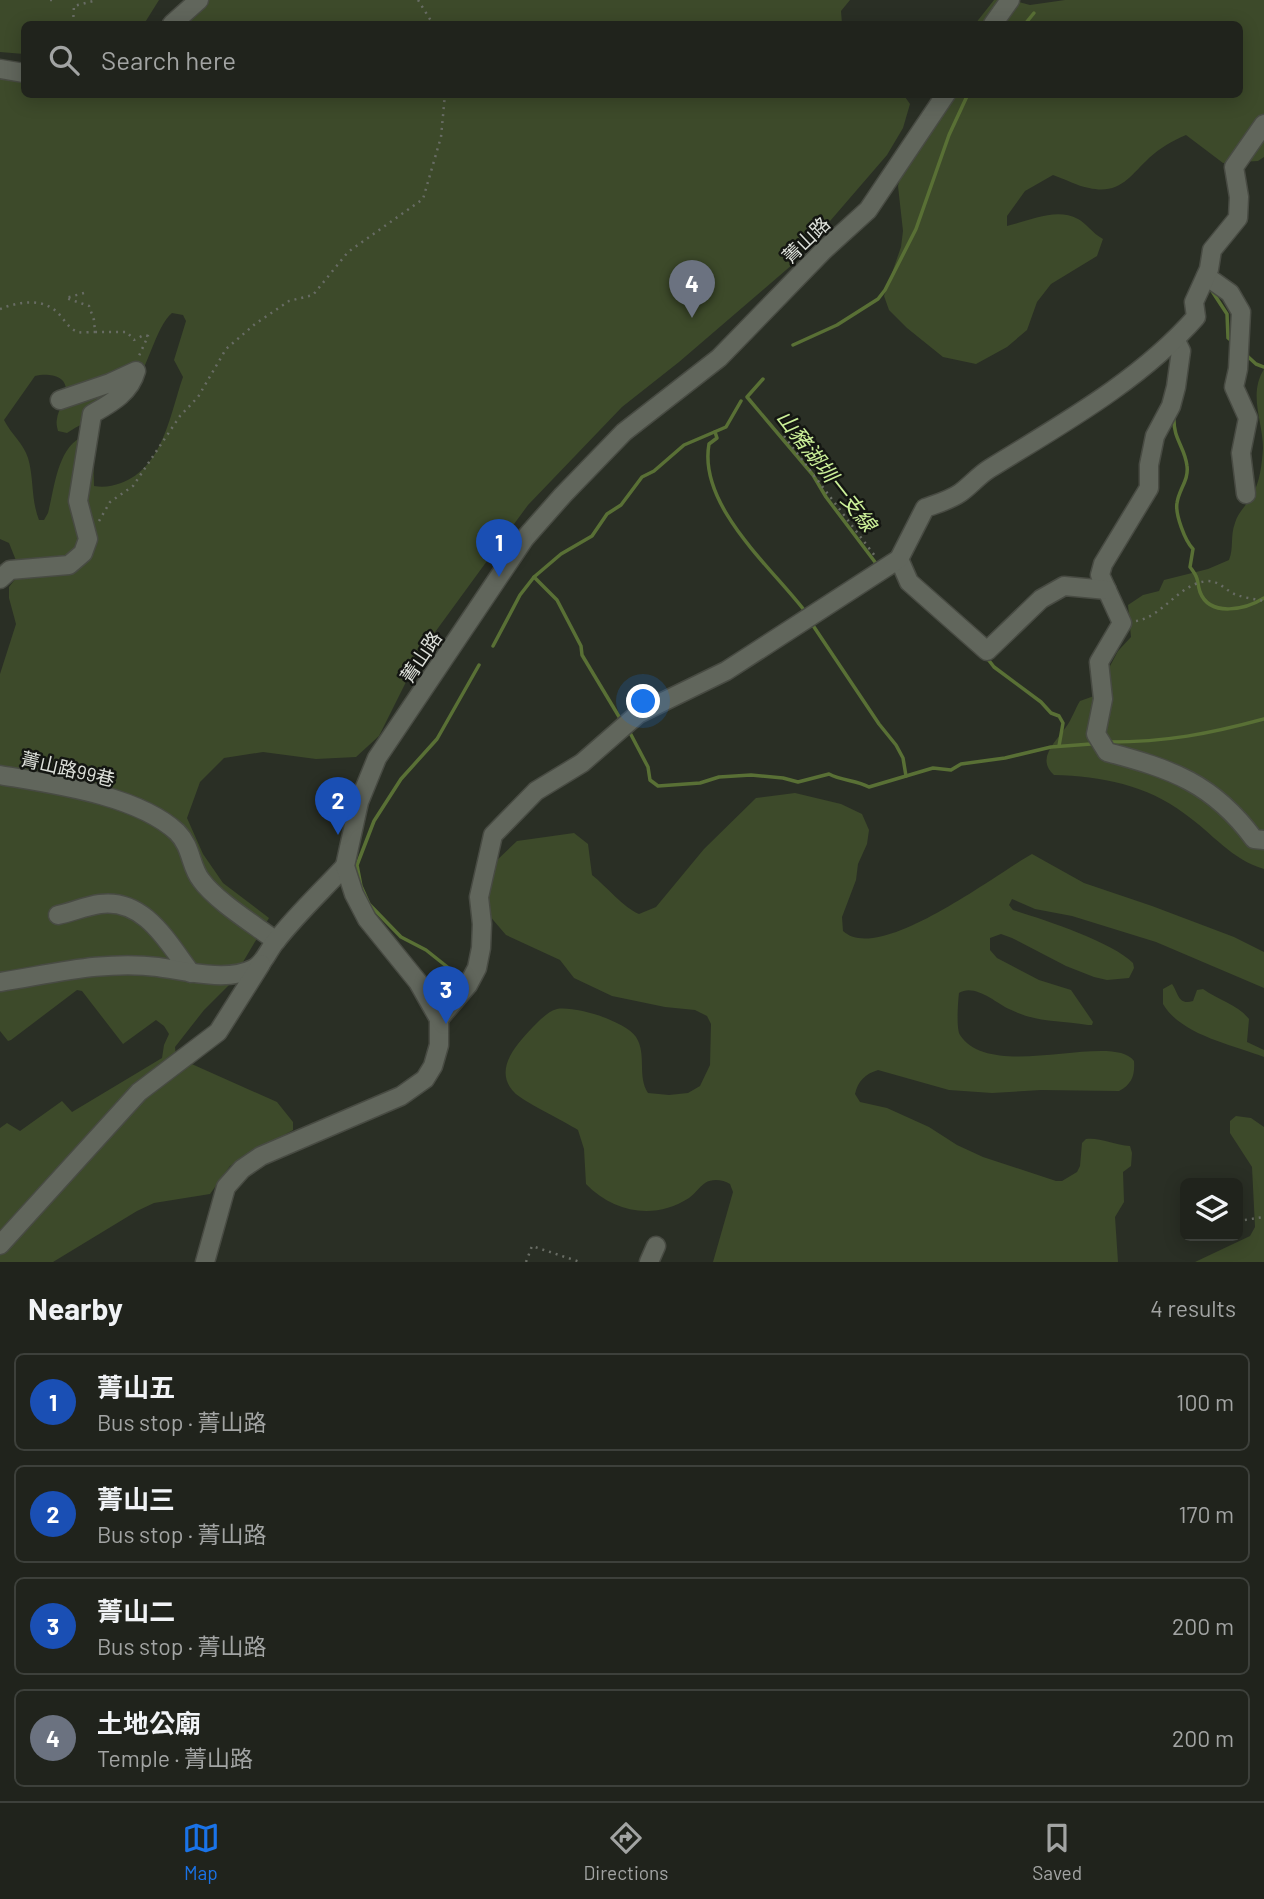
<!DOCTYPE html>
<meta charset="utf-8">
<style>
body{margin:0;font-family:Barlow,"Noto Sans TC",sans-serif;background:#282b25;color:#f1f3f6}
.controls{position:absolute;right:21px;bottom:21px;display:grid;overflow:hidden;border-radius:10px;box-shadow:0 4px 18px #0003}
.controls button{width:63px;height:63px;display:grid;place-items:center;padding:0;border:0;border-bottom:2px solid #3d403b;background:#20231c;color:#f1f3f6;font:35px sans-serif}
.you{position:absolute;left:644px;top:702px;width:24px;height:24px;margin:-18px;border:5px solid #fff;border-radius:50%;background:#1a73e8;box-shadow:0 0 0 10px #1a73e833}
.badge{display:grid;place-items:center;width:46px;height:46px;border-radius:50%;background:#1a73e8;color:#fff;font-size:23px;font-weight:700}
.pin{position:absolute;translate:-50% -58px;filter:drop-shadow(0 2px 4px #0008)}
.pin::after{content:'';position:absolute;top:37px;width:24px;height:21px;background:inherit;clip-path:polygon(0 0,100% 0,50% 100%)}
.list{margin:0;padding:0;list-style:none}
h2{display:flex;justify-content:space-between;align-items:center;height:91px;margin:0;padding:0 28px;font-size:30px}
h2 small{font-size:23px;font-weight:400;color:#a2a4a3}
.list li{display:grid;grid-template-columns:46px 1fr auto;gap:21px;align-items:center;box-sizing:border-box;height:98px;margin:0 14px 14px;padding:0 14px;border:2px solid #3d403b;border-radius:10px}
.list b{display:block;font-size:26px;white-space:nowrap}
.list p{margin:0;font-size:23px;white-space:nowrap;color:#a2a4a3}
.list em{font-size:23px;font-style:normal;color:#a2a4a3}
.icon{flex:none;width:38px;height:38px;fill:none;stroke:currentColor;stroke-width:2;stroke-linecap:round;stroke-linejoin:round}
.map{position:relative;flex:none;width:1264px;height:1262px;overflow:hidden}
.search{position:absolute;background:#20231c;box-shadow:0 4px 18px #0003;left:21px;right:21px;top:21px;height:77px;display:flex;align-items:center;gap:18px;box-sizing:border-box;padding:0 24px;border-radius:10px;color:#a2a4a3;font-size:26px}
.sheet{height:539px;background:#20231c}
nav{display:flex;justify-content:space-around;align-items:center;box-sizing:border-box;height:98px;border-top:2px solid #3d403b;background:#20231c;font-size:19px;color:#a2a4a3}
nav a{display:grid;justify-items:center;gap:4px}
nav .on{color:#1a73e8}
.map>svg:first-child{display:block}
.green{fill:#3d4a2a;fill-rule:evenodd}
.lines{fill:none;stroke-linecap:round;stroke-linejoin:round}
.stream{stroke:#597035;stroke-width:3.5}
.minor-casing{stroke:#484b43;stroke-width:21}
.path{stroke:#686c64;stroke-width:2.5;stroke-dasharray:2 5;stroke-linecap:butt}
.minor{stroke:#61665c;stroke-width:18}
.labels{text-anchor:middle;stroke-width:5;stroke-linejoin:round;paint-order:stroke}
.street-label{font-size:19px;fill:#dde0da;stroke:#141612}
.water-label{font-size:21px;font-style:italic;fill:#ccf199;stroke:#141612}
</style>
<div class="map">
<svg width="1264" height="1262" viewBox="0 0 1264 1262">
<rect width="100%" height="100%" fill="#2a2f25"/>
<g class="green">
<path d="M0 0H159L144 24H24V54L0 52Z"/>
<path d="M208 0H850L841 11 842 24H182Z"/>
<path d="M994 0H1011L1030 5 1065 0H1264V157L1258 161 1223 163 1186 135C1172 141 1160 148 1149 158 1130 176 1120 195 1089 188 1077 186 1065 179 1053 175L1025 191 1007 216V226C1029 221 1056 207 1078 219 1086 223 1092 233 1103 239L1097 256 1051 284 1037 302 1027 330 1007 347 976 364 943 357 907 328 889 310 884 296 901 247 903 231 898 186 910 135 934 95 1240 94V24H975Z"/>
<path d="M0 77 24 79V94H903L910 104 903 128 887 155 793 264 679 362 622 407 528 505 422 650 379 736 356 757 316 759 263 752 224 758 200 782 187 818 203 854 223 883 269 918 230 984 204 1010 175 1047 176 1057 277 1102 293 1122V1130L230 1166 210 1194 154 1203 137 1211 53 1262H0V1128L7 1123 20 1131 62 1101 72 1112 162 1058 164 1045 169 1034 164 1026 156 1020 123 1044 82 991 77 990 11 1040 8 1041 0 1031V674L16 624 9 598V587L16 578 17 563 9 543 0 539ZM172 313 183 315 186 321 174 360 183 377C170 414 163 468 121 483 112 486 104 488 94 486L93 443 80 438C57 450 54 491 48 513L44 520H39C31 500 34 478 28 458 24 444 11 434 4 420L35 376C46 373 67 374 66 391 65 401 58 410 57 419 56 423 57 427 58 431L67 433C91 417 111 415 131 391 147 371 156 326 172 313Z"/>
<path d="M1264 369V869C1232 860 1212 833 1185 814 1147 785 1101 776 1054 775 1035 758 1057 741 1066 727 1072 719 1075 709 1080 701L1094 696 1118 651 1131 637 1128 605 1143 595 1159 591 1164 580 1208 569 1229 560C1234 548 1230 536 1235 523 1238 512 1246 506 1252 496 1260 482 1262 464 1263 448 1263 421 1248 395 1264 369Z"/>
<path d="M795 793 841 804 862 814 869 830 867 844 858 864 856 880 842 917 843 931C879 965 997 873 1032 854L1084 883 1152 906 1234 937 1264 952V988L1156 942 1072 916 1035 909 1012 899 1009 905 1013 910C1042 919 1113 942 1133 963L1134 968 1129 978 1107 980 1094 977 1066 966 1012 938 1001 934 990 938V950L997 958 1039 980 1071 990 1093 1022 1092 1025H1088C1057 1020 1038 1023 1009 1009 995 1002 974 983 959 993 958 1001 956 1029 960 1035 991 1083 1112 1031 1134 1061 1135 1075 1132 1084 1119 1091L1041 1090 992 1093 949 1090 878 1070C865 1074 858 1081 855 1094L860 1102 887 1108 929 1127 957 1145 983 1157 1056 1181H1062L1077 1172 1080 1166 1082 1143 1086 1139C1099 1137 1114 1145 1130 1146L1132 1153 1131 1166 1123 1172 1124 1202 1115 1217 1118 1262H713L733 1192 730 1184C723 1180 713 1178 705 1183 699 1187 695 1194 689 1198 655 1220 614 1213 586 1184L584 1149 578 1130C566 1122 520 1100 514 1092 493 1070 516 1045 532 1028 538 1022 548 1011 557 1009 576 1006 625 1021 636 1037 647 1054 637 1076 648 1093L669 1095 688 1093 700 1086 710 1065 711 1024 707 1016 695 1010 665 1007 612 996 574 978 560 960 506 935 488 914 489 886 495 862 517 841 574 833 588 844 592 875C606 886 624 908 639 914L656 907 704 849 756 798Z"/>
<path d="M1172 984C1178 992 1178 1006 1193 1001L1197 990 1203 989C1218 1000 1237 1004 1249 1019L1247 1042 1264 1050V1057C1233 1045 1181 1035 1163 1004V989Z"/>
<path d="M1236 1116 1251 1118 1264 1127V1262H1195L1250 1236 1255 1227 1252 1167 1230 1133V1121Z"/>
</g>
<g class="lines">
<g class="stream">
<path d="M1025 24 1034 13"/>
<path d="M1210 288 1227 314 1228 338 1233 342"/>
<path d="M793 345 837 325 878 299 885 290 916 229 949 135 968 94"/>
<path d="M1244 353 1256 364 1264 367"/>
<path d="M763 379 747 397 813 475 826 497 878 566"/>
<path d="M1174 418C1173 439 1185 447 1187 466 1189 480 1179 489 1177 503 1175 514 1185 541 1193 549L1190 567C1200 580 1196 579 1200 592 1210 618 1247 609 1264 598"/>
<path d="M715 432 717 438 709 444C698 505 770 566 804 610"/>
<path d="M534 577 557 600 581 646 582 655 621 720"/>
<path d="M812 624 879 724 896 745 903 758 906 776"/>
<path d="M493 646 520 595 534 577 561 554 592 536 607 514 621 505 642 477 654 471 684 445 726 427 741 401"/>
<path d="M987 658 994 667 1041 702 1051 713 1059 716 1063 723 1059 746"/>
<path d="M628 729 648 767 650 780 658 786 700 783 719 777 751 775 783 778 798 782 829 774C842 781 856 780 869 787L933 768 951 770 961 764 1005 758 1051 747 1091 744"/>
<path d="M1109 742C1166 742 1209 734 1264 719"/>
<path d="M465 981 426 950 401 937 369 904 361 886 357 865 374 821 401 779 437 739 479 665"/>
</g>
<defs>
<g id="minor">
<path d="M172 24 199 0"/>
<path d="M993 24 1010 0"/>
<path d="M0 69 24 73"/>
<path d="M1206 276 1230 293 1241 312 1238 369 1234 387 1248 418 1241 453 1246 494"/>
<path d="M1176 341 1181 351 1176 387 1171 406 1155 436 1149 465V488L1103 564 1100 575 1122 623 1099 662 1103 699 1096 734 1107 752C1171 769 1213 783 1254 839L1264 840"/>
<path d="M899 559 909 582 987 651 1041 599 1064 586 1107 590"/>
<path d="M0 579 10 570 69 565 83 553 88 539 78 501 92 414C111 403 130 393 136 371L110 383 60 400"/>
<path d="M0 775C53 784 137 795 177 832 192 847 190 866 201 880 216 901 255 925 276 941"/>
<path d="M58 915C72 912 86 906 100 904 145 898 168 943 191 973"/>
<path d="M0 982C52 974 105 960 158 967 185 971 227 982 253 969 265 963 268 950 276 941 297 914 322 891 345 866"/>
<path d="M439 1019 468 985 477 968 481 948 482 924 479 897 493 835 536 791 582 763 638 714 726 671 899 559 925 508C936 504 950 500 960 493 970 486 978 476 989 469 1060 425 1140 381 1196 317L1194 302 1209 269 1212 250 1238 218 1239 197 1234 167 1264 124"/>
<path d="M0 1245 139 1092 218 1032 261 964"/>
<path d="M205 1262 226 1187 242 1169 261 1156 401 1096 425 1079 433 1066 439 1045V1019L418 982 367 919 354 894 345 866 359 802 377 758 525 538 563 495 624 432 719 358 824 250 868 210 946 94"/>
<path d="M649 1262 656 1246"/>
</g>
</defs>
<use href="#minor" class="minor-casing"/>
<g class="path">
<path d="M50 0H56"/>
<path d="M418 0 433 24"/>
<path d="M73 24 74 6 97 0"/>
<path d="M84 293 66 298 89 306 94 320 95 332H127L134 340 144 335 148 336 138 358"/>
<path d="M0 309C18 302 42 297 58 313 64 319 69 329 78 332 83 333 90 332 95 332"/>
<path d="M784 436 875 556"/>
<path d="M99 521 110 502 133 486 180 416 198 397 226 349 255 324 289 301 313 295 348 252 423 199 441 137 445 94"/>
<path d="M1136 621C1163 617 1179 583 1208 581 1220 581 1227 592 1237 595 1245 598 1255 599 1264 601"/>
<path d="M1207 1181 1219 1180 1224 1183"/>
<path d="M1238 1221 1264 1217"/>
<path d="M526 1262 532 1246 580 1262"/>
</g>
<use href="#minor" class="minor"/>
</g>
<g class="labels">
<g class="street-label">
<text transform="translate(806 240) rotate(-44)" y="7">菁山路</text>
<text transform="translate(421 657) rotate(-56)" y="7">菁山路</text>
<text transform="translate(68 769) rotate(13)" y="7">菁山路99巷</text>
</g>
<g class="water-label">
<text transform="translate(826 471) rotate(52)" y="7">山豬湖圳一支線</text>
</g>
</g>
</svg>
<div class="controls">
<button><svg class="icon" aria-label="layers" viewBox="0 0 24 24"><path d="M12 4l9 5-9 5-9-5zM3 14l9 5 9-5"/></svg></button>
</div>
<div class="you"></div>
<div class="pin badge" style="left:499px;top:577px;background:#1a4fb4">1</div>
<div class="pin badge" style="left:338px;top:835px;background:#1a4fb4">2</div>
<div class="pin badge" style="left:446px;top:1024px;background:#1a4fb4">3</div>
<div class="pin badge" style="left:692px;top:318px;background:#6b7280">4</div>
<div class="search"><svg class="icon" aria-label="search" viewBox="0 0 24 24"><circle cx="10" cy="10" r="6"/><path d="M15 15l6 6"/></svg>Search here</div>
</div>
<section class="sheet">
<h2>Nearby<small>4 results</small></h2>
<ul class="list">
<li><span class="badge" style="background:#1a4fb4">1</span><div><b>菁山五</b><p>Bus stop · 菁山路</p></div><em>100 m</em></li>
<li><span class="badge" style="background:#1a4fb4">2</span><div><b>菁山三</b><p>Bus stop · 菁山路</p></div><em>170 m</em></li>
<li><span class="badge" style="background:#1a4fb4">3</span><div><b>菁山二</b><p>Bus stop · 菁山路</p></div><em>200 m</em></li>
<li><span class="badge" style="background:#6b7280">4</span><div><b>土地公廟</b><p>Temple · 菁山路</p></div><em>200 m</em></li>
</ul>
</section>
<nav>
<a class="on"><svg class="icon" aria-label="map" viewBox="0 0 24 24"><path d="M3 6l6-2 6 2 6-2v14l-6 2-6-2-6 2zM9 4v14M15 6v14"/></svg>Map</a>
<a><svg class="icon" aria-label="directions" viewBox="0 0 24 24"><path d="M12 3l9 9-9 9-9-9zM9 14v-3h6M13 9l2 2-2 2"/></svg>Directions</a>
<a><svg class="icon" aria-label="saved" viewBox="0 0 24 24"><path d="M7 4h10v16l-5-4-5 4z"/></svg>Saved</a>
</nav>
